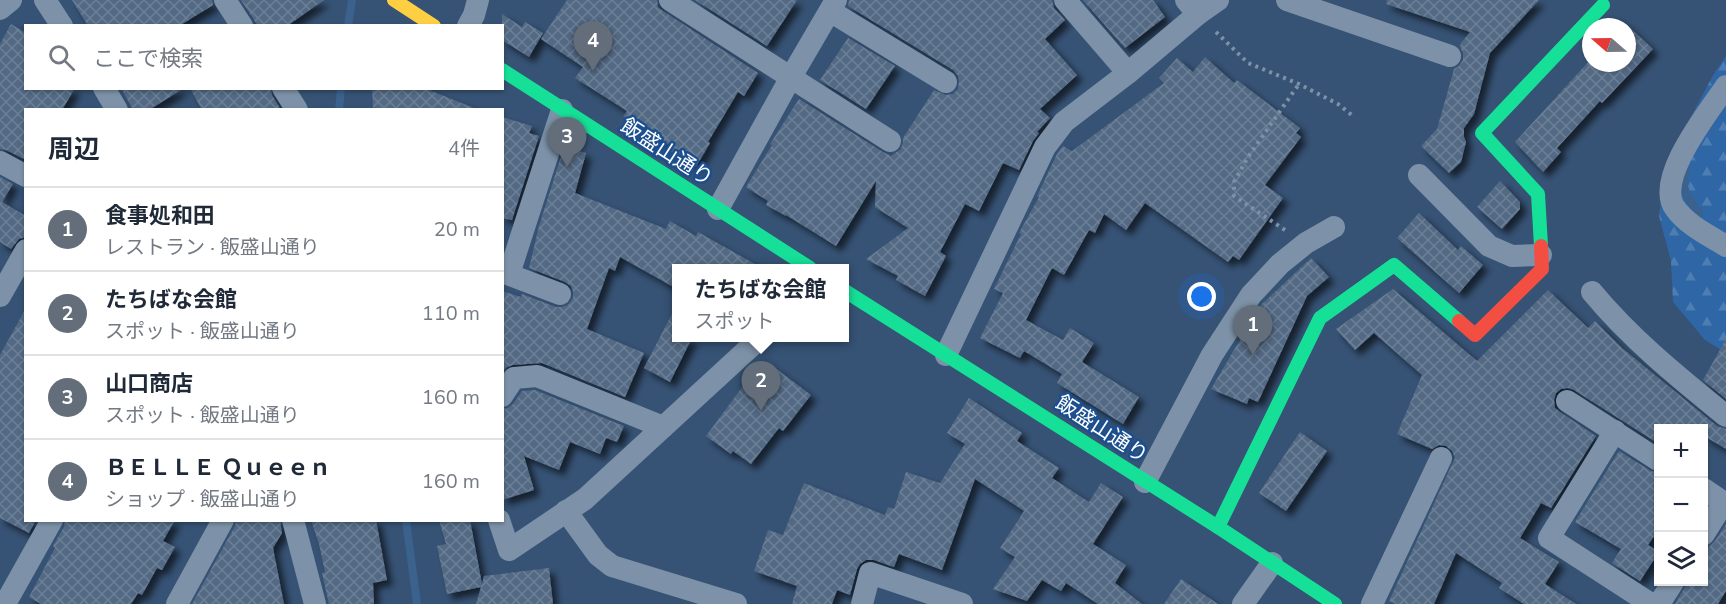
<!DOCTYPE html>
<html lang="ja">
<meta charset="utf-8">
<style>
body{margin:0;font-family:"Nunito Sans","Noto Sans JP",sans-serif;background:#f2f2f3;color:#1f2937}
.controls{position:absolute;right:18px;bottom:18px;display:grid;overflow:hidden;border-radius:0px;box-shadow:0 2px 4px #0004}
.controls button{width:54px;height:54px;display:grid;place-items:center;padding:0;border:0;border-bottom:2px solid #e0e1e3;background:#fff;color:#1f2937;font:30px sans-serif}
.compass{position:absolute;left:1582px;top:18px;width:54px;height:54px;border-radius:50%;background:#fff;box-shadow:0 2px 4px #0004;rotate:290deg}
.you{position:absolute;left:1202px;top:297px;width:21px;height:21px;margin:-15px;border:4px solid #fff;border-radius:50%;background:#1a73e8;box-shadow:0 0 0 9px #1a73e833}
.badge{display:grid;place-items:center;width:39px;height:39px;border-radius:50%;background:#646e7b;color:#fff;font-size:20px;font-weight:700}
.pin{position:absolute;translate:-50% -50px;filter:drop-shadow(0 2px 3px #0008)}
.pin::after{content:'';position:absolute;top:32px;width:21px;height:18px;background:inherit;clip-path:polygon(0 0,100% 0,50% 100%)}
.popup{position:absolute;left:672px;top:264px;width:177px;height:78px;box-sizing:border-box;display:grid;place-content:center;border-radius:0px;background:#fff;filter:drop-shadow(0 2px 4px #0005);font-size:20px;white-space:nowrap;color:#747a83}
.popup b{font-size:22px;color:#1f2937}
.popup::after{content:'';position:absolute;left:50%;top:100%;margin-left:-12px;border:12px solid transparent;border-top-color:#fff}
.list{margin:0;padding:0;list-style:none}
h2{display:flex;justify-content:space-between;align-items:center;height:78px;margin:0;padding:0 24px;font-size:26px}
h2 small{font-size:20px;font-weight:400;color:#747a83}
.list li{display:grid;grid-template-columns:39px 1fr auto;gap:18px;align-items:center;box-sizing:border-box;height:84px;padding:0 24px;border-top:2px solid #e0e1e3}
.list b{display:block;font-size:22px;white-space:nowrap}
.list p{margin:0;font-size:20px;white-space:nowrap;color:#747a83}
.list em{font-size:20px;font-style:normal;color:#747a83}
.icon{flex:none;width:33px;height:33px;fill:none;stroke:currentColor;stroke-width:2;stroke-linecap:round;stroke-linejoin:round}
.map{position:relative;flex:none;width:1726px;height:604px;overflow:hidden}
.search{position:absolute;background:#fff;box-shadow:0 2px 4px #0004;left:24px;top:24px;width:480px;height:66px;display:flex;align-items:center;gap:15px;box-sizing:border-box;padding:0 21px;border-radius:0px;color:#747a83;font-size:22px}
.panel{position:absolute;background:#fff;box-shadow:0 2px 4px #0004;left:24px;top:108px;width:480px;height:414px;border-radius:0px}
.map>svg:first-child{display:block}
.forest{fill:url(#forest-firs)}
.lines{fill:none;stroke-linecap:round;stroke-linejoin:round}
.stream{stroke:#3b618d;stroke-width:8}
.building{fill:url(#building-cross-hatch);filter:url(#shadow)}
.path{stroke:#7d92a8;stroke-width:4;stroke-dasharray:3 4.5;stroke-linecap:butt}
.street{stroke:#7d92a8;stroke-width:22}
.fast{stroke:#16e098;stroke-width:14}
.slow{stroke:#ffcf43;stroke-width:14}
.jam{stroke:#f24e42;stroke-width:14}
.labels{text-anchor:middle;stroke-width:5;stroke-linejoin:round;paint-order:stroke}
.street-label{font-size:21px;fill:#fff;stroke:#1b4f8f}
</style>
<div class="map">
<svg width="1726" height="604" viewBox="0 0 1726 604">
<defs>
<pattern id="forest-firs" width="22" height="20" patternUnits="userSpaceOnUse" patternTransform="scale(1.5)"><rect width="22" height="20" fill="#2f66a5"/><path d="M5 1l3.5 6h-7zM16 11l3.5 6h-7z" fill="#4e7db2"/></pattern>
<pattern id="building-cross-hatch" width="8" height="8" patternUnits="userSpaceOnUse" patternTransform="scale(1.5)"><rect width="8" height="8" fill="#526984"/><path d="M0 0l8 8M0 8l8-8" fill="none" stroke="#6c8096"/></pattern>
<filter id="shadow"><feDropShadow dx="5.5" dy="5.5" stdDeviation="3" flood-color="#0009"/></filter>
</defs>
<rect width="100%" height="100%" fill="#365274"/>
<path class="forest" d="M1726 56V353L1705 340 1673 302 1671 261 1659 216 1665 166 1712 77Z"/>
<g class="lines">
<g class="stream">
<path d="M348 26 352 0"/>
<path d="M339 110 341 88"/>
<path d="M1686 172C1679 188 1690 201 1699 213"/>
<path d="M406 520 417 604"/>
</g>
</g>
<g class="building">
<path d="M72 0H212L213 5 179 26H88Z"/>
<path d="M241 0H324L287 26H258Z"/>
<path d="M567 0H657L658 7 663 11 758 73 744 96 738 92 708 142 710 143 696 167 668 150 670 146 623 117 627 111 575 78 583 67 541 39Z"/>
<path d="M695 0H797L767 46Z"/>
<path d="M849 0H1052L1054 8 1065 20 1045 39 1077 75 1040 109 1050 118 1037 132 1039 133 1033 141 1019 170 1003 163 979 211 965 204 940 252 946 256 925 296 896 280 898 276 866 259 908 228 875 207 876 181 836 246 786 215V216L766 205 768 201 746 187 772 145 770 144 799 99 883 152 891 156 901 149 903 142V138L934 90 946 95 953 94 958 89 959 82 958 76 953 70 848 6Z"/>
<path d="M1083 0H1153L1165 17 1125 48Z"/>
<path d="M1387 0H1539L1490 53 1474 114 1464 128V137L1466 142 1461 162 1449 173 1421 146 1437 129 1454 69 1459 66 1463 60V53L1460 47 1461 43 1470 32 1386 4Z"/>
<path d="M502 14 522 27 525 22 543 33 529 57 502 40Z"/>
<path d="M1625 23 1653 49 1602 103 1600 101 1557 148 1561 152 1543 172 1515 142 1591 59V63H1627V27H1622Z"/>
<path d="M11 24 26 33V88H75L62 110H26V160L6 150 0 149V44Z"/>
<path d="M848 38 895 66 866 109 820 80Z"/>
<path d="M1205 57 1234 83 1237 80 1300 128 1296 133 1301 137 1265 185 1283 198 1239 260 1233 256 1228 262 1145 203 1126 230 1104 214 1095 233 1089 230 1064 275 1052 268 1026 320 1063 340 1070 328 1094 343 1082 362 1139 397 1123 424 1057 383 1062 374 1024 351 1020 358 980 338 1003 293 994 289 1021 234 1019 233 1039 197 1037 196 1057 154 1063 146 1072 151 1164 83 1159 78 1177 58 1193 72Z"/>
<path d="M121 88H184L149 110H133Z"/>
<path d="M190 88H270L272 95 281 110H202Z"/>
<path d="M372 88H424L474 108V110H373Z"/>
<path d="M502 117 532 126 529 133 539 136 512 220 502 218Z"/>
<path d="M564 147 586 153 575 193 666 229 670 221 696 236 698 232 762 268H677V289L620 257 615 271 609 268 587 329 644 353 625 397 542 363 513 365 507 367 502 371V291L521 297 522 294 556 307H562L568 305 573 298V292L571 286 565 282 529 268 539 226Z"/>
<path d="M0 177 13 184 2 202 26 216V237L19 239 11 249 0 242Z"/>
<path d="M1500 181 1520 202V209L1502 229 1477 207Z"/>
<path d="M1419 213 1458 250 1461 246 1483 265 1459 293 1397 238Z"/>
<path d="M1311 258 1329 277 1307 296 1258 402 1249 398 1247 404 1211 389 1260 306Z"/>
<path d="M1393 289 1477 361 1548 290 1588 328 1595 321 1622 348 1700 412 1717 426 1726 429V449L1704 436V429H1659V444L1574 390 1568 388 1561 389 1556 393 1554 400 1555 408 1560 412 1596 436 1551 508 1541 503 1520 538 1559 562 1545 584 1576 604H1524L1499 588 1502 583 1456 553 1434 604H1396L1389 601 1455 458 1452 451 1446 446 1439 445 1432 449 1397 434 1422 375 1374 333 1355 350 1336 329Z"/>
<path d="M677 304V338H692L670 382 644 368Z"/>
<path d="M26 308V520H36L29 533 0 518V355Z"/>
<path d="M1726 339V399L1703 380Z"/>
<path d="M760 363 771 372 774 367 811 395 783 431 779 428 751 464 733 451 731 454 706 436Z"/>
<path d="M535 390 624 426 617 442 606 438 600 454 570 442 559 470 524 456 534 490 502 500V409L508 408 513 404 522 391Z"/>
<path d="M969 398 1022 433 1017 441 1059 468 1052 478 1089 502 1101 483 1123 497 1093 544 1126 565 1115 583 1142 604H1098L1066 583 1061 591 1042 580 1027 601 993 589 1015 557 1000 548 1024 511 975 479 942 570 899 554 894 567 874 560H866L860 564 857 569 850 595 837 590 832 604H792L797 586 754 571 768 530 783 535 804 483 885 515 888 507 894 509 906 472 940 483 965 444 947 433Z"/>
<path d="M1300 432 1327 451 1286 511 1259 493Z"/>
<path d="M1619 451 1651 471 1659 473V529L1648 545 1659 552 1640 581 1612 563 1621 549 1575 522Z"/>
<path d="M65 520H175L163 541 175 547 162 570 157 568 142 595 138 593 131 604H41L29 597 55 548 53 546 64 527Z"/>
<path d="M236 520H280L282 533 273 548 284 604H192L235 526Z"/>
<path d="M311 520H376L387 580 373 583 374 604H329L322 573 325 572 319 544Z"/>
<path d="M439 520H470L482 584 484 576 549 568 553 604H476L481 587 447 594 437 546 446 544Z"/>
<path d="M1726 524V591L1718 604H1675L1684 589 1687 582H1704V555L1710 546 1715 541Z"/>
<path d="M1181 579 1218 604H1164Z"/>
</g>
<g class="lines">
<g class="path">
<path d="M1216 32 1248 63 1299 84 1338 104 1353 116"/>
<path d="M1285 230 1234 196V182L1248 157 1299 84"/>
</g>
<g class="street">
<path d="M45 0 62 26"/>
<path d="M225 0 242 26"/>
<path d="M670 0 890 141"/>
<path d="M1065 0 1128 73"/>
<path d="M1287 0 1450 56"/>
<path d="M0 9 11 0"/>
<path d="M830 11 946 82"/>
<path d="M1198 14 1218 0"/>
<path d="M468 26 474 15 478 0"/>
<path d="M1726 86C1710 110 1654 179 1675 208 1687 225 1708 235 1726 246"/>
<path d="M104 88 117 110"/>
<path d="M283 88 297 110"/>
<path d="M0 162 26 176"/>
<path d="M1419 175 1489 246 1512 256 1541 255"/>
<path d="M718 209 791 77 836 0"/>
<path d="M502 272 560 294"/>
<path d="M509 274 562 110"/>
<path d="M1592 292C1631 339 1678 377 1726 416"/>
<path d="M0 296 26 250"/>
<path d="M946 355 1045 147 1064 122 1128 73 1198 14 1186 0"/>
<path d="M502 396 514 378 537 376 663 427"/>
<path d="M1567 401 1658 460"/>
<path d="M1615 431 1549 538 1651 604"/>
<path d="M1145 482 1212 355 1251 295 1280 264 1306 243 1334 227"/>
<path d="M1704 489 1726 504"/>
<path d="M566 511 598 555 612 566 736 604"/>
<path d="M293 520 315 604"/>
<path d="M499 520 509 550 585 499 760 338"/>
<path d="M1704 534 1724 502"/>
<path d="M5 604 52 520"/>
<path d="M177 604 223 520"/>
<path d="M862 604 870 573 962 604"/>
<path d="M1243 604 1272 563"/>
<path d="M1372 604 1441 458"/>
<path d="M1659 604 1673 582"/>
</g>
<g class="fast">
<path d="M502 70 810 268"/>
<path d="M1541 246 1538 194 1482 133 1603 5"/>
<path d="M845 291 1218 527 1335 604"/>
<path d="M1218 527 1320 318 1394 265 1459 321"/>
</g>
<path class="slow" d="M394 0 434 26"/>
<path class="jam" d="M1459 321 1475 335 1542 269 1541 246"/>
</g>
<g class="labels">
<g class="street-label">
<text transform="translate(667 152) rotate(33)" y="7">飯盛山通り</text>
<text transform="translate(1102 429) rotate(33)" y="7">飯盛山通り</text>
</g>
</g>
</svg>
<div class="controls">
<button>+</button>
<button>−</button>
<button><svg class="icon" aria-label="layers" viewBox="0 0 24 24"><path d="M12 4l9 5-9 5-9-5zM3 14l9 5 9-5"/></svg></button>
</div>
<svg class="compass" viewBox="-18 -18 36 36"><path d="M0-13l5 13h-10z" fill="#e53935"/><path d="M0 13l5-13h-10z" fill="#747a83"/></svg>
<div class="you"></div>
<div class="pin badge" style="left:1253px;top:355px">1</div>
<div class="pin badge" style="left:761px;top:411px">2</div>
<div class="popup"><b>たちばな会館</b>スポット</div>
<div class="pin badge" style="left:567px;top:167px">3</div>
<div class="pin badge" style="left:593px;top:71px">4</div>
<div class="search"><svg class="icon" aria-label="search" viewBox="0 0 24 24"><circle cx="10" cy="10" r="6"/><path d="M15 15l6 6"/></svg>ここで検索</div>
<section class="panel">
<h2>周辺<small>4件</small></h2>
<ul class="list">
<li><span class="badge">1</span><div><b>食事処和田</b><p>レストラン · 飯盛山通り</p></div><em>20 m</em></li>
<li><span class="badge">2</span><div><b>たちばな会館</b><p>スポット · 飯盛山通り</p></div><em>110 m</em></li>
<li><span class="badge">3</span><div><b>山口商店</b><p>スポット · 飯盛山通り</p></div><em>160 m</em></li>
<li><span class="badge">4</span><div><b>ＢＥＬＬＥ Ｑｕｅｅｎ</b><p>ショップ · 飯盛山通り</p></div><em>160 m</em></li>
</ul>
</section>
</div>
